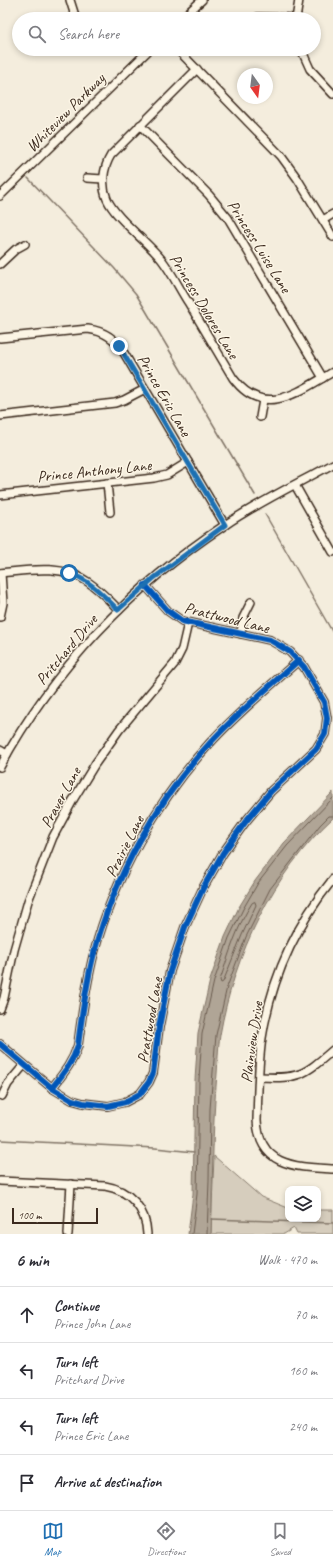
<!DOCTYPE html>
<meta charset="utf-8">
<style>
body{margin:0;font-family:Caveat,sans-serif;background:#f2f2f3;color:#2b2b33}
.controls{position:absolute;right:12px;bottom:12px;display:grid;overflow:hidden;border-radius:8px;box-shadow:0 2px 6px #0003}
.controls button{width:36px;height:36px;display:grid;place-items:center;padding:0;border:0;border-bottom:1px solid #e1e1e2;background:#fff;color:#2b2b33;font:20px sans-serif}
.compass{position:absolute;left:237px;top:68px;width:36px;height:36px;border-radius:50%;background:#fff;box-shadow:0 2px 6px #0003;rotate:166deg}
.scale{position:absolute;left:12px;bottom:10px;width:86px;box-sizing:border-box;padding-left:4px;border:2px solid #3b2a1e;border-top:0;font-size:11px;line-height:14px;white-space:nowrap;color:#3b2a1e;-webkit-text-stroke:3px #fcf5e5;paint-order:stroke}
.stop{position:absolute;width:12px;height:12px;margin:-9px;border:3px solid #1f6fb2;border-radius:50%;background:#fff}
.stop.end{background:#1f6fb2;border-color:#fff;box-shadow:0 1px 4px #0008}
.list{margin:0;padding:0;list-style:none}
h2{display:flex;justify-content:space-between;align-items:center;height:52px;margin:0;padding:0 16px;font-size:17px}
h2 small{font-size:13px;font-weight:400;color:#7c7c81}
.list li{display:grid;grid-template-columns:26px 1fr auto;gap:12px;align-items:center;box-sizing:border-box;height:56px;padding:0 16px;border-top:1px solid #e1e1e2}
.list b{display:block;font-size:15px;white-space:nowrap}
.list p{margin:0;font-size:13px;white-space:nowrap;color:#7c7c81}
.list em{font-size:13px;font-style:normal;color:#7c7c81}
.icon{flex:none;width:22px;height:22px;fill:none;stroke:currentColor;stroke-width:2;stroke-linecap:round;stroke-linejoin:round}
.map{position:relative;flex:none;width:333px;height:1234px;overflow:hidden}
.search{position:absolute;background:#fff;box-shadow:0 2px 6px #0003;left:12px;right:12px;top:12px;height:44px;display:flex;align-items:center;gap:10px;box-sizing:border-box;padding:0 14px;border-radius:22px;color:#7c7c81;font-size:15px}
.sheet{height:276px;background:#fff}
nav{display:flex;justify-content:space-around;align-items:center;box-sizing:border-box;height:56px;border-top:1px solid #e1e1e2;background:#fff;font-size:11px;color:#7c7c81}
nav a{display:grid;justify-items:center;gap:2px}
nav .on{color:#1f6fb2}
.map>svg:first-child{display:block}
.green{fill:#d6cdbd;stroke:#887c6e}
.water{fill:#b0a596;stroke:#817466}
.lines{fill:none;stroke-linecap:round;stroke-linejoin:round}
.shore{stroke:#6a5b4e;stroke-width:1}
.stream{stroke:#817466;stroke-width:1.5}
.minor-casing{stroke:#3b2a1e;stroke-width:10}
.minor{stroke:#fcf5e5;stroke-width:7}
.cycleway-casing{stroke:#fcf5e5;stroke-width:8}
.cycleway{stroke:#0057b8;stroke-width:6}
.route{stroke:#1f6fb2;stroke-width:5}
.labels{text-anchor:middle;stroke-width:3;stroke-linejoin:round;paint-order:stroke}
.street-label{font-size:16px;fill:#3b2a1e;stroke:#fcf5e5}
</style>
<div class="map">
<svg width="333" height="1234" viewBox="0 0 333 1234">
<rect width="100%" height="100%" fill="#f4eddd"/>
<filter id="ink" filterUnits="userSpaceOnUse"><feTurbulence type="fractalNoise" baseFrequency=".025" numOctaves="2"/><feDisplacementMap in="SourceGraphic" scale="8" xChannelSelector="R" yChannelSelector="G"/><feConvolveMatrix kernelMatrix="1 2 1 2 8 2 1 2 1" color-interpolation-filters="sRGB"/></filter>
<g filter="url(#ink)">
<path class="green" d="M214 1156 261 1197 288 1208V1219H318V1210H333V1234H297L294 1228 284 1234H211Z"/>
<path class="water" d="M333 792V818C273 873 234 955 220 1035 218 1047 218 1061 217 1074 212 1127 213 1181 211 1234H188L193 1194 195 1080 198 1033 210 980 225 937 239 907 255 881 284 843Z"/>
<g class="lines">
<g class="shore">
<path d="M255 902 256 905 242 935 223 982 221 983 220 980C229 954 237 926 252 903Z"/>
<path d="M192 1234 197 1194 199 1080 202 1034 214 981 229 938 243 909 258 883 287 846 333 798"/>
<path d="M207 1234 209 1181 210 1109 216 1035 227 987 246 937 270 889 320 825 329 816H333"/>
</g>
<g class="stream">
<path d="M28 178 114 268 136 294 255 495"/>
<path d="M265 514 333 633"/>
<path d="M0 1140 155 1148 194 1152"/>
<path d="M211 1219 333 1223"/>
</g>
<defs>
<g id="minor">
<path d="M70 0 76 19"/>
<path d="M258 17 296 18"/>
<path d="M181 19 202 0"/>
<path d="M296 19 299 0"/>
<path d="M177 49 281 156 297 178 333 237"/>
<path d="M301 49 310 69 333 94"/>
<path d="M197 69 111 155C103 168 101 185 107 199 116 219 147 241 162 260 172 273 179 288 188 302 203 327 218 353 233 378 264 420 299 391 333 372"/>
<path d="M140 125 209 195 228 218 323 378"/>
<path d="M87 178 103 179"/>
<path d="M0 196 150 49"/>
<path d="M323 220 333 214"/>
<path d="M0 264 16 249 25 244"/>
<path d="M0 338 88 329C104 331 116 339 124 353L225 525"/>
<path d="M0 416 115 403 124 400 145 389"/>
<path d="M260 417 263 400"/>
<path d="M107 483 110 512"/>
<path d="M295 485 333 552"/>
<path d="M0 495 154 478 167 475 188 462"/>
<path d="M0 573C30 570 62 564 88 582 100 590 109 600 119 610"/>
<path d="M0 617 3 603 1 573"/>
<path d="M241 634 243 618 251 602"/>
<path d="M0 750 7 754"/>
<path d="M0 767C53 669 132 586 225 525 259 502 297 484 333 464"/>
<path d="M333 879C296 925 271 980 262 1038 258 1065 258 1093 257 1120 259 1167 296 1167 333 1169"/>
<path d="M0 1009 4 998 14 950 28 901 53 837 73 800 95 764 119 730 175 663 182 649 188 623"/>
<path d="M0 1044 52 1088 72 1100 83 1103 108 1106 125 1102 140 1094 149 1082 153 1073 159 1027 170 971 185 927 203 888 223 853 246 821 271 791 316 749 325 734 327 718 324 702 304 667 290 652 270 640 182 621 168 611 145 585"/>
<path d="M259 1077C299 1079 303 1076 333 1050"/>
<path d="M52 1088C63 1074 73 1062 78 1045 82 1014 86 984 94 953 115 875 156 802 210 743 237 713 269 687 299 660"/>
<path d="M2 1096 8 1084 24 1065"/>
<path d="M0 1181 105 1186C130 1190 146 1209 147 1234"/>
<path d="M68 1234 71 1184"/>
</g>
</defs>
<use href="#minor" class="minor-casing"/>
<use href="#minor" class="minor"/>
<defs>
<g id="cycleway">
<path d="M0 1044 52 1088 72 1100 83 1103 108 1106 125 1102 140 1094 149 1082 153 1073 159 1027 170 971 185 927 203 888 223 853 246 821 271 791 316 749 325 734 327 718 324 702 304 667 290 652 270 640 182 621 168 611 145 585"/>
<path d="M52 1088C63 1074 73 1062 78 1045 82 1014 86 984 94 953 115 875 156 802 210 743 237 713 269 687 299 660"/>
</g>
</defs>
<use href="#cycleway" class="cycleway-casing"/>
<use href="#cycleway" class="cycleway"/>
</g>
</g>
<g class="lines" filter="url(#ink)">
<path class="route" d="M69 573C90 580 103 595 118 610L154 578 225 525 119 346"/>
</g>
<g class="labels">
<g class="street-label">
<text transform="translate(65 112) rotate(-45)" y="6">Whiteview Parkway</text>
<text transform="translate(260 246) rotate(58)" y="6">Princess Luise Lane</text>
<text transform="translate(205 306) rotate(59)" y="6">Princess Dolores Lane</text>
<text transform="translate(165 395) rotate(60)" y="6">Prince Eric Lane</text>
<text transform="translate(94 470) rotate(-6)" y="6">Prince Anthony Lane</text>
<text transform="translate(227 617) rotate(14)" y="6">Prattwood Lane</text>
<text transform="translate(66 649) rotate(-50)" y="6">Pritchard Drive</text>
<text transform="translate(60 797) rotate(-61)" y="6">Praver Lane</text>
<text transform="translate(124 846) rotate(-63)" y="6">Prairie Lane</text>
<text transform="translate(149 1020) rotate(-80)" y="6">Prattwood Lane</text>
<text transform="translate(251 1042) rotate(-82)" y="6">Plainview Drive</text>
</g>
</g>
</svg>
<div class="controls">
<button><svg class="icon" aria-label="layers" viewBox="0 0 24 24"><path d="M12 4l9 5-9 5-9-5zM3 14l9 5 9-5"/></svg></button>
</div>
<svg class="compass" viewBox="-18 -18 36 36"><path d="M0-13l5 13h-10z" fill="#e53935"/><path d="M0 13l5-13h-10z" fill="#7c7c81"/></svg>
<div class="scale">100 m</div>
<div class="stop" style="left:69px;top:573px"></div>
<div class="stop end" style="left:119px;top:346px"></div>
<div class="search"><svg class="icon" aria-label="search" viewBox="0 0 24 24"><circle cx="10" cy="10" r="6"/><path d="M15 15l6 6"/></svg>Search here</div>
</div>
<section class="sheet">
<h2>6 min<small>Walk · 470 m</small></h2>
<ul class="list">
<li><svg class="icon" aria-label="ahead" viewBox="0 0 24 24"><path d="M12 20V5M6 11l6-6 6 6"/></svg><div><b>Continue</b><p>Prince John Lane</p></div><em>70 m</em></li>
<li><svg class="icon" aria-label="left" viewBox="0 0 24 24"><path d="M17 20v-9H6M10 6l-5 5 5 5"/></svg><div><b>Turn left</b><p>Pritchard Drive</p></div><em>160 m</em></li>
<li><svg class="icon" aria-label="left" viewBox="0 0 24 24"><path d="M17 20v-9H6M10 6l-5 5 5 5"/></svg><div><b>Turn left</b><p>Prince Eric Lane</p></div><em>240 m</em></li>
<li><svg class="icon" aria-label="arrive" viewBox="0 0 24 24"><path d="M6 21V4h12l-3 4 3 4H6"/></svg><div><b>Arrive at destination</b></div></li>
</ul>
</section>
<nav>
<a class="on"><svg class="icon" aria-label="map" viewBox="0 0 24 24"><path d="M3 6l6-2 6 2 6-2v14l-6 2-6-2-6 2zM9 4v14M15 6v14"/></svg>Map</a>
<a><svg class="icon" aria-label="directions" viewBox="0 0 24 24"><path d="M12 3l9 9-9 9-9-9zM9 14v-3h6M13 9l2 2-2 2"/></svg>Directions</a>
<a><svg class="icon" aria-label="saved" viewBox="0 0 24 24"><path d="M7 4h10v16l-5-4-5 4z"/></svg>Saved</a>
</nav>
